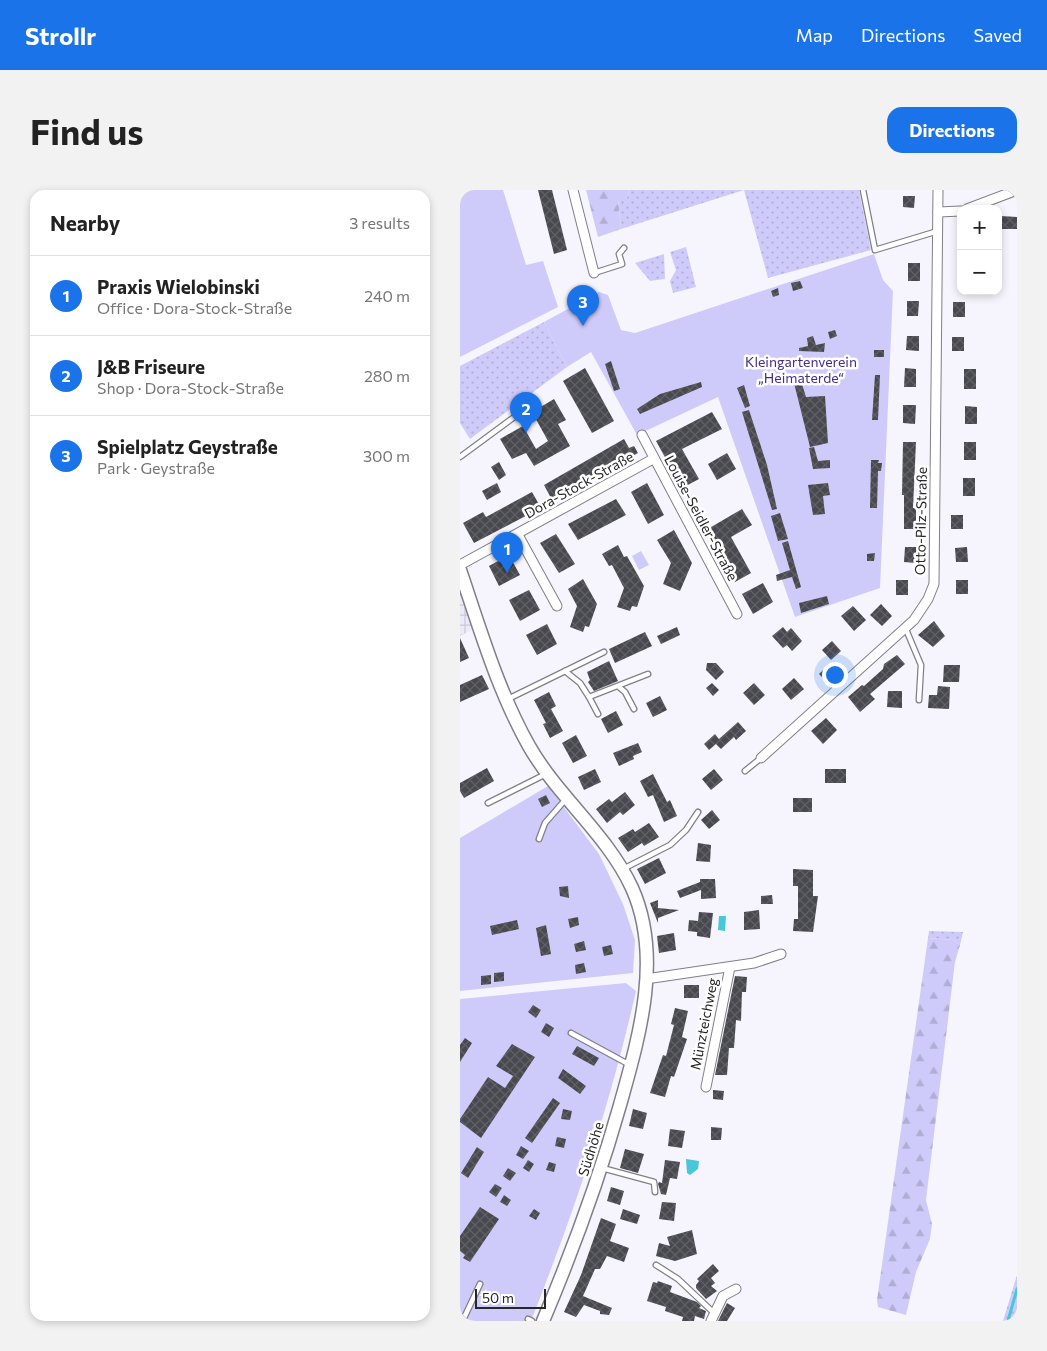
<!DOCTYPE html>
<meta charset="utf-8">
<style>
body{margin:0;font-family:Commissioner,sans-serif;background:#f2f2f2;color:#222}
.controls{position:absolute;right:15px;top:15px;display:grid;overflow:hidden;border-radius:10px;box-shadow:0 2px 8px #0003}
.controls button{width:45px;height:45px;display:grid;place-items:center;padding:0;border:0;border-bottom:1px solid #e0e0e0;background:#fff;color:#222;font:25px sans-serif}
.scale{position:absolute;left:15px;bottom:12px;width:71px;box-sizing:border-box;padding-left:5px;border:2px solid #27272a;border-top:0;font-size:14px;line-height:18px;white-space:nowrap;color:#27272a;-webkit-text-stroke:4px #fff;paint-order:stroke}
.you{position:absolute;left:374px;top:484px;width:18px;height:18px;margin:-12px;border:4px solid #fff;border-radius:50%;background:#1a73e8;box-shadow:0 0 0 8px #1a73e833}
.badge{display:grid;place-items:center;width:32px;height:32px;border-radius:50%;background:#1a73e8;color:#fff;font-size:16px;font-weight:700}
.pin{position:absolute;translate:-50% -41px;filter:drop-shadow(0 1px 2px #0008)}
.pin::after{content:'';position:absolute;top:26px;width:18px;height:15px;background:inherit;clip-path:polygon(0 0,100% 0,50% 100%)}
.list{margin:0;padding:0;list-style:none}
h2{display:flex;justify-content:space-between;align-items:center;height:65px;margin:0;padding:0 20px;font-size:21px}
h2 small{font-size:16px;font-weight:400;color:#767676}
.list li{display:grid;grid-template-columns:32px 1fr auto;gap:15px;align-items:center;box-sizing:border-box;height:80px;padding:0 20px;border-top:1px solid #e0e0e0}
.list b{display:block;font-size:19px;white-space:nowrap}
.list p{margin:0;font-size:16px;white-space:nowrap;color:#767676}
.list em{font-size:16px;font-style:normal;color:#767676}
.map{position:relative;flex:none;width:557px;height:1131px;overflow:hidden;border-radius:15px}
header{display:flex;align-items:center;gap:30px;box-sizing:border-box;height:70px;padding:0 25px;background:#1a73e8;color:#fff}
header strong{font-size:24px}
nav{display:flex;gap:28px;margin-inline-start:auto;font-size:18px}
.intro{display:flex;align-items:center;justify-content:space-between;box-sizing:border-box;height:120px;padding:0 30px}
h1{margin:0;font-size:35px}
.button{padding:12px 22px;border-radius:15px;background:#1a73e8;color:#fff;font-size:18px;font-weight:700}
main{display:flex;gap:30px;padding:0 30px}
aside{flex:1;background:#fff;border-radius:15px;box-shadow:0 2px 8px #0003}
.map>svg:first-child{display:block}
.industrial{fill:url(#industrial-grid)}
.grass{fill:url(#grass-dots)}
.forest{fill:url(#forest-firs)}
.green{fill:#cecbfa}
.water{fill:#46c7da}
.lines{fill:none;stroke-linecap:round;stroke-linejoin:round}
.stream{stroke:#46c7da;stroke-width:3}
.building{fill:url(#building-cross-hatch)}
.lane-casing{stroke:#807f87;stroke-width:7}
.street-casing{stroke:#807f87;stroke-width:11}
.secondary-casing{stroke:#807f87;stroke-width:15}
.lane{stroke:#fff;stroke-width:4.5}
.street{stroke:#fff;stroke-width:9}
.secondary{stroke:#fff;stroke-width:12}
.labels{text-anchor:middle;stroke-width:5;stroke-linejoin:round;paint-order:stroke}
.park-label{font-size:14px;fill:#432f89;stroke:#fff}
.street-label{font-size:14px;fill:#27272a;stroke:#fff}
</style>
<header>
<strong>Strollr</strong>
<nav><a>Map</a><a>Directions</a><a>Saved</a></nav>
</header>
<div class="intro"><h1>Find us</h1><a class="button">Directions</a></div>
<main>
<aside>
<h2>Nearby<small>3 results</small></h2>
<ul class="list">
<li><span class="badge">1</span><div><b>Praxis Wielobinski</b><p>Office · Dora-Stock-Straße</p></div><em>240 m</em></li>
<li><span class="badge">2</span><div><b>J&amp;B Friseure</b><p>Shop · Dora-Stock-Straße</p></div><em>280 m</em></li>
<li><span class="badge">3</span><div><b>Spielplatz Geystraße</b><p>Park · Geystraße</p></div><em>300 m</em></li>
</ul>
</aside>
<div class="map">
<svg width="557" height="1131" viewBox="0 0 557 1131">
<defs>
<pattern id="industrial-grid" width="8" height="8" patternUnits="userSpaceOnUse" patternTransform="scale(1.25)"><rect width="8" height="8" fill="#eaeafa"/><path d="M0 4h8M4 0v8" fill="none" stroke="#c9c9d6"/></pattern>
<pattern id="grass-dots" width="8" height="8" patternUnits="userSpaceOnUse" patternTransform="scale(1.25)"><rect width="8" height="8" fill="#cecbfa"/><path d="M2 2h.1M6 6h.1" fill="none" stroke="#b1aed6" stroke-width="1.8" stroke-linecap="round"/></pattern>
<pattern id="forest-firs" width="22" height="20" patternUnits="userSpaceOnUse" patternTransform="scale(1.25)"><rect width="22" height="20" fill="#cecbfa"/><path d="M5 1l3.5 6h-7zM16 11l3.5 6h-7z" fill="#b1aed6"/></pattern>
<pattern id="building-cross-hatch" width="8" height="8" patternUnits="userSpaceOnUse" patternTransform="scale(1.25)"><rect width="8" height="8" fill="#48484f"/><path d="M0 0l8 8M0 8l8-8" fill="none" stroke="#606065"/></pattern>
</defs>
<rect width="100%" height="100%" fill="#f6f5fe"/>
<path class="industrial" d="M0 393 16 438 0 446Z"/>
<g class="grass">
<path d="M170 0H284L161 39 158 9H166Z"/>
<path d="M284 0H399L411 60 308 88Z"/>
<path d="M226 57 236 97 213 103 210 91 216 80 210 62Z"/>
<path d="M204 64 205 89 190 91 175 73Z"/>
<path d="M84 132 107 177 10 249 0 233V176Z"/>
<path d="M469 741 503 742 500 755 493 750 468 748Z"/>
<path d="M557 1085V1131H543Z"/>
</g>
<g class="forest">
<path d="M126 0H170L166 9H158L161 39 138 47Z"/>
<path d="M468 748 493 750 500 755 495 772 466 1010 472 1034 470 1049 456 1082 446 1125 418 1117 417 1110Z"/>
</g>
<g class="green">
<path d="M0 0H43L66 75 83 71 98 117 0 167Z"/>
<path d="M414 64 423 90 433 101 420 398 335 427 258 207 177 245 131 162 107 177 84 132 139 102 148 105 161 140 175 143Z"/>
<path d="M181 361 189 375 179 380 172 366Z"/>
<path d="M88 596 139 664 163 714 175 750 173 783 0 801V648Z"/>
<path d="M166 793 176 801C150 916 114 1022 71 1131H0V809Z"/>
</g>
<g class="water">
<path d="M259 726H266L265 741 258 740Z"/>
<path d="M226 969 239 971 238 979 230 985 227 983Z"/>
</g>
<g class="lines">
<path class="stream" d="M548 1131 557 1099"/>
</g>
<g class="building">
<path d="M78 0H92L107 60 94 64Z"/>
<path d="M443 6H455L454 18 443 17Z"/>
<path d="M541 26 557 27V39H541Z"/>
<rect x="448" y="73" width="12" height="18"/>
<path d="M340 91 343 98 333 101 331 93Z"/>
<path d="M318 98 319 105 313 107 311 101Z"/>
<path d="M447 111H459L458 126H447Z"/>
<rect x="493" y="112" width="12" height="15"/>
<path d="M375 140 377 146 370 149 368 142Z"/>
<path d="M353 146 356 155 365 153 364 162 339 161V158L348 156 347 148Z"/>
<path d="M447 146H459V161L446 160Z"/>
<rect x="492" y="147" width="12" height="14"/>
<rect x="414" y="160" width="10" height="7"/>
<path d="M151 171 160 199 154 201 145 174Z"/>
<path d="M125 178 154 231 132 243 103 191Z"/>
<path d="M445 178 456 179V197H444Z"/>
<rect x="504" y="179" width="12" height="20"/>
<path d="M415 185H420L418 230H412Z"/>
<path d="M341 191 346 207 365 206 368 253 350 257 334 193Z"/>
<path d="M241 192 242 197 180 224 177 219 200 204Z"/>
<path d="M284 195 290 216 285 218 277 198Z"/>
<path d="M94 209 106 230 98 234 110 256 74 276 66 263 52 269 40 249 63 236 76 259 88 251 72 222Z"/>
<path d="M443 215H456L455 234 443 233Z"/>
<path d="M505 216 517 217V234H505Z"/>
<path d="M289 220 307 275 317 319 312 320 282 222Z"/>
<path d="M252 222 262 239 222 259 239 289 222 298 196 251Z"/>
<path d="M164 249 169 258 174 256 178 263 94 310 91 308 84 295Z"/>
<path d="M443 252H456L453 318H456V339H444V305H442Z"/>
<rect x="504" y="252" width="12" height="18"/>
<path d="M354 257 358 271 370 270V278L353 279 349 258Z"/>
<path d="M267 263 276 279 257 290 248 274Z"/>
<path d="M411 270H419L418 273H422L421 281H418L417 318H410Z"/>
<path d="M39 272 46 285 39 290 31 277Z"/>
<rect x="503" y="288" width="12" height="18"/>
<path d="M37 293 41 302 27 310 22 301Z"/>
<path d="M187 293 204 325 188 334 171 302Z"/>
<path d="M368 293 370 305 363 306 365 324 353 325 348 295Z"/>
<path d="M72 302 81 318 14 353 3 333 23 322 26 327Z"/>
<path d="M156 309 166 325 118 350 108 334Z"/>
<path d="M282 319 292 335 271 347 291 383 275 392 246 340Z"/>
<path d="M320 323 328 349 318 351 311 326Z"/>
<rect x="491" y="325" width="12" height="14"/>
<path d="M214 340 232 373 220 401 203 394 211 373 197 350Z"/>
<path d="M96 344 115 374 99 383 80 353Z"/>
<path d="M328 351 341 397 336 399 332 387 317 391 316 385 330 380 322 353Z"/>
<path d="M158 355 164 367 167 366 184 396 177 417 172 416 170 421 157 417 164 398 152 375 149 376 142 364Z"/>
<path d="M445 357H457L456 373 444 372Z"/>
<path d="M507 357 508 372H496L495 358Z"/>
<path d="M415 363 414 371H407V364Z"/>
<path d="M49 365 60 385 39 396 29 376Z"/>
<path d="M123 389 137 414 129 437 125 436 123 442 110 437 117 416 108 399Z"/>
<rect x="436" y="390" width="12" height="15"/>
<rect x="496" y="390" width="12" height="14"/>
<path d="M303 393 313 412 293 424 282 404Z"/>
<path d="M69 400 80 420 60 431 49 410Z"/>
<path d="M367 406 369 414 341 423 339 413Z"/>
<path d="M421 414 432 426 422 436 410 425Z"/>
<path d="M393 416 406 430 394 441 381 426Z"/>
<path d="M474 431 485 446 473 457 458 445Z"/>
<path d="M87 434 97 454 77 465 66 445Z"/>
<path d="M217 437 220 445 201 454 197 446Z"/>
<path d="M323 437 327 442 331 438 342 451 332 461 327 455 323 458 312 446Z"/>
<path d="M185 442 192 456 155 473 149 459Z"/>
<path d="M0 448 9 468 0 472Z"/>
<path d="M372 451 381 461 371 470 362 460Z"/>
<path d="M437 465 445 474 410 504 415 509 400 522 388 507 402 495 404 496 423 479 424 474Z"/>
<path d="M149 471 158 491 134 501 128 492 130 490 127 482Z"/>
<path d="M247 473H256L264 482 256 490 246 480Z"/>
<path d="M484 475H500L499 492H483Z"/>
<path d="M367 476 373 482 365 490 359 484Z"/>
<path d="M22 485 29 499 0 512V495Z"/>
<path d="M334 488 344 499 331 510 322 499Z"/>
<path d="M252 493 259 500 253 506 246 498Z"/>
<path d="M294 493 305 505 294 515 283 503Z"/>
<path d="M478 496 490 497 489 519 468 518 469 505H477Z"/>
<path d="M428 501H442V518L427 517Z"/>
<path d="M89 502 96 516 91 519 103 541 90 548 83 534 86 533 74 510Z"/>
<path d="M200 506 207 520 193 527 186 513Z"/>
<path d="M156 521 163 535 148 543 141 529Z"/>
<path d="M366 528 377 540 363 554 351 541Z"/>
<path d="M278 532 286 541 276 550 274 547 261 559 256 554 249 560 244 554 255 544 259 549Z"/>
<path d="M116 545 127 566 113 573 102 553Z"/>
<path d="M178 553 182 562 173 566 174 569 159 576 153 563Z"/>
<path d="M27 578 34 591 4 608 0 601V593Z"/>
<path d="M135 579 141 592 124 600 118 587Z"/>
<path d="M254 579 263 590 251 600 242 589Z"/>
<rect x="365" y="579" width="21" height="14"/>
<path d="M193 584 207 612 210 610 217 626 204 632 193 605 188 607 180 591Z"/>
<path d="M165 602 175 615 163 625 160 622 147 633 136 619 149 609 152 612Z"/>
<path d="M86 605 90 613 82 617 78 609Z"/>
<rect x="333" y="608" width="19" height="14"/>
<path d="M252 620 260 630 249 639 241 630Z"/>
<path d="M189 633 199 647 184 656 182 653 168 662 158 648 173 639 175 642Z"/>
<path d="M238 653 251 655 250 672 236 671Z"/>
<path d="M199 668 206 683 185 694 177 679Z"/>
<path d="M333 679 353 680V706H358L353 742 333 741 334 729H338V696H333Z"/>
<path d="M240 689H255L256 708 241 709V700L220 708 217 701 240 692Z"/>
<path d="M108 696 109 708 100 706 99 697Z"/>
<path d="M312 705 313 714H301V706Z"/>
<path d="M198 710V718L219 720 198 728V733L190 713Z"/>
<path d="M299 720 300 739 284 740V722Z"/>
<path d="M239 722 253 723 250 748 237 746V742L228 741 229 730 238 731Z"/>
<path d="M118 727 119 735 110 738 108 729Z"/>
<path d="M57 730 59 739 32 745 30 736Z"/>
<path d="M86 735 91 764 81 766 76 738Z"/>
<path d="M214 743 216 760 199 763 197 746Z"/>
<path d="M124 751 126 760 116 762 114 754Z"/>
<path d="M151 755 153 764 144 766 142 757Z"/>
<path d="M124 773 126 782 116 784 115 775Z"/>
<path d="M44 782V791L34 792V783Z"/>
<path d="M31 785V794L21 795V786Z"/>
<path d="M275 786 287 787 286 802H282L281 831 276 830 274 858H269L267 885H255Z"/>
<rect x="224" y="795" width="15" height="13"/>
<path d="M73 815 81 820 76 828 68 822Z"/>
<path d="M215 818 228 821 222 847 227 849 214 887 211 886 205 907 190 903 203 865 206 866 214 835 211 834Z"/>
<path d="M86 833 94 838 89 847 81 842Z"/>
<path d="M5 848 12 853 0 872V855Z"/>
<path d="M52 854 75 867 21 948 0 932V929L28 887 45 898 53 886 36 876Z"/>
<path d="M117 856 139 868 134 876 112 864Z"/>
<path d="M103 879 126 896 120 904 98 888Z"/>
<path d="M253 900 264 901 263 910 253 909Z"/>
<path d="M93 908 100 913 72 953 65 948Z"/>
<path d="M103 919 112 921 110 930 101 929Z"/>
<path d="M173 919 187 923 183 939 169 936Z"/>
<path d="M251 937 262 938 261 950H251Z"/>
<path d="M210 939 225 941 222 958 208 956Z"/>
<path d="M97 947 106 949 104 958 95 956Z"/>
<path d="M61 956 69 961 63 969 56 965Z"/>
<path d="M17 957 24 962 8 988 1 983Z"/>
<path d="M165 959 184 964 178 983 160 978Z"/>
<path d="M68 970 74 974 69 982 63 978Z"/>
<path d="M205 970 220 972 217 989 210 988 206 1005 201 1004 198 994 199 992 202 993Z"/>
<path d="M89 972 96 974 94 982 86 980Z"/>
<path d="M48 978 56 983 50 991 43 986Z"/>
<path d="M35 994 42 998 36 1007 29 1002Z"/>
<path d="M151 997 164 1001 160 1015 147 1011Z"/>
<path d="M44 1005 51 1010 47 1016 40 1012Z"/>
<path d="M202 1012 216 1013 214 1031 199 1029Z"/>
<path d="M20 1017 39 1029 10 1072 3 1068 5 1065 0 1061V1046Z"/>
<path d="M74 1019 80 1023 76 1030 69 1026Z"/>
<path d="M163 1019 180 1025 177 1034 160 1029Z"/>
<path d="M141 1028 156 1034 150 1051 169 1058 164 1072 147 1066 140 1079H135L123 1106 152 1118 149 1125 140 1124V1121L124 1115 116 1127 104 1122 121 1085Z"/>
<path d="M232 1040 237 1064 215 1071 196 1066 199 1053 210 1056 207 1047Z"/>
<path d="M253 1074 259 1081 251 1088 255 1093 251 1096 257 1101 246 1109 236 1098V1095L239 1091 237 1089Z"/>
<path d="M198 1091 212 1096 210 1102 237 1112 241 1116 239 1118 246 1121 244 1129 235 1126 234 1131H222L223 1127 205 1121 206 1117 187 1111 193 1092 197 1093Z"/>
<path d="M267 1113 275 1118 267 1131H258Z"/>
</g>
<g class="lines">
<defs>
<g id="lane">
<path d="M403 0 415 60 478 41"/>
<path d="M134 83 162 74 159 64 164 58"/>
<path d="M0 267 57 225"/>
<path d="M445 437 461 475 459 510"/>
<path d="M105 481 120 493 129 507 188 484"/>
<path d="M159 497 165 502 174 519"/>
<path d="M129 507 138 524"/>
<path d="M48 509 144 462"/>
<path d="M285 581 301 568"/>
<path d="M28 613 86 584"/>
<path d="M79 649 85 633 106 609"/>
<path d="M163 679 210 655 226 640 238 622"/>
<path d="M111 843 170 875"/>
<path d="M142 978 194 992 195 1002"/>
<path d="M196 1075 218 1089 254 1123"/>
<path d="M68 1129 72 1131"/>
<path d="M3 1130 20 1094"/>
</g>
<g id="street">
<path d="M113 0 134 83"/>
<path d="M507 19 557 0"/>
<path d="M478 22 501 21"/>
<path d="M182 245 277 424"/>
<path d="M58 345 97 416"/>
<path d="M0 375 193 269"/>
<path d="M301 568 454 430 468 409 474 394 478 0"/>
<path d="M186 789 294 773 321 764"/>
<path d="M246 897 270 777"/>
<path d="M251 1131 263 1106 276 1099"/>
</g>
<path id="secondary" d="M0 380C20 439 38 501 69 556 98 607 147 644 172 698 203 767 179 847 160 915 139 989 113 1060 83 1131"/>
</defs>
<use href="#lane" class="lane-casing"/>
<use href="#street" class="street-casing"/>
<use href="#secondary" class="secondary-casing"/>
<use href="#lane" class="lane"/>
<use href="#street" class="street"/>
<use href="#secondary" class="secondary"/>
</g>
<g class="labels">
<g class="park-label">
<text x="341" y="177">Kleingartenverein<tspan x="341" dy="16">„Heimaterde“</tspan></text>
</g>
<g class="street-label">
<text transform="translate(119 295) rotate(-29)" y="5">Dora-Stock-Straße</text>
<text transform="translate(241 328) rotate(62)" y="5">Louise-Seidler-Straße</text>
<text transform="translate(461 331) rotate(-89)" y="5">Otto-Pilz-Straße</text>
<text transform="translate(244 834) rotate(-79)" y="5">Münzteichweg</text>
<text transform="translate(131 959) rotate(-73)" y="5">Südhöhe</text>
</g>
</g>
</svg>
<div class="controls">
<button>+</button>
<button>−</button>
</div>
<div class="scale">50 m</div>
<div class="you"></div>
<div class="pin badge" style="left:47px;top:383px">1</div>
<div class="pin badge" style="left:66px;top:243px">2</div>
<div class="pin badge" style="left:123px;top:136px">3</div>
</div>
</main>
